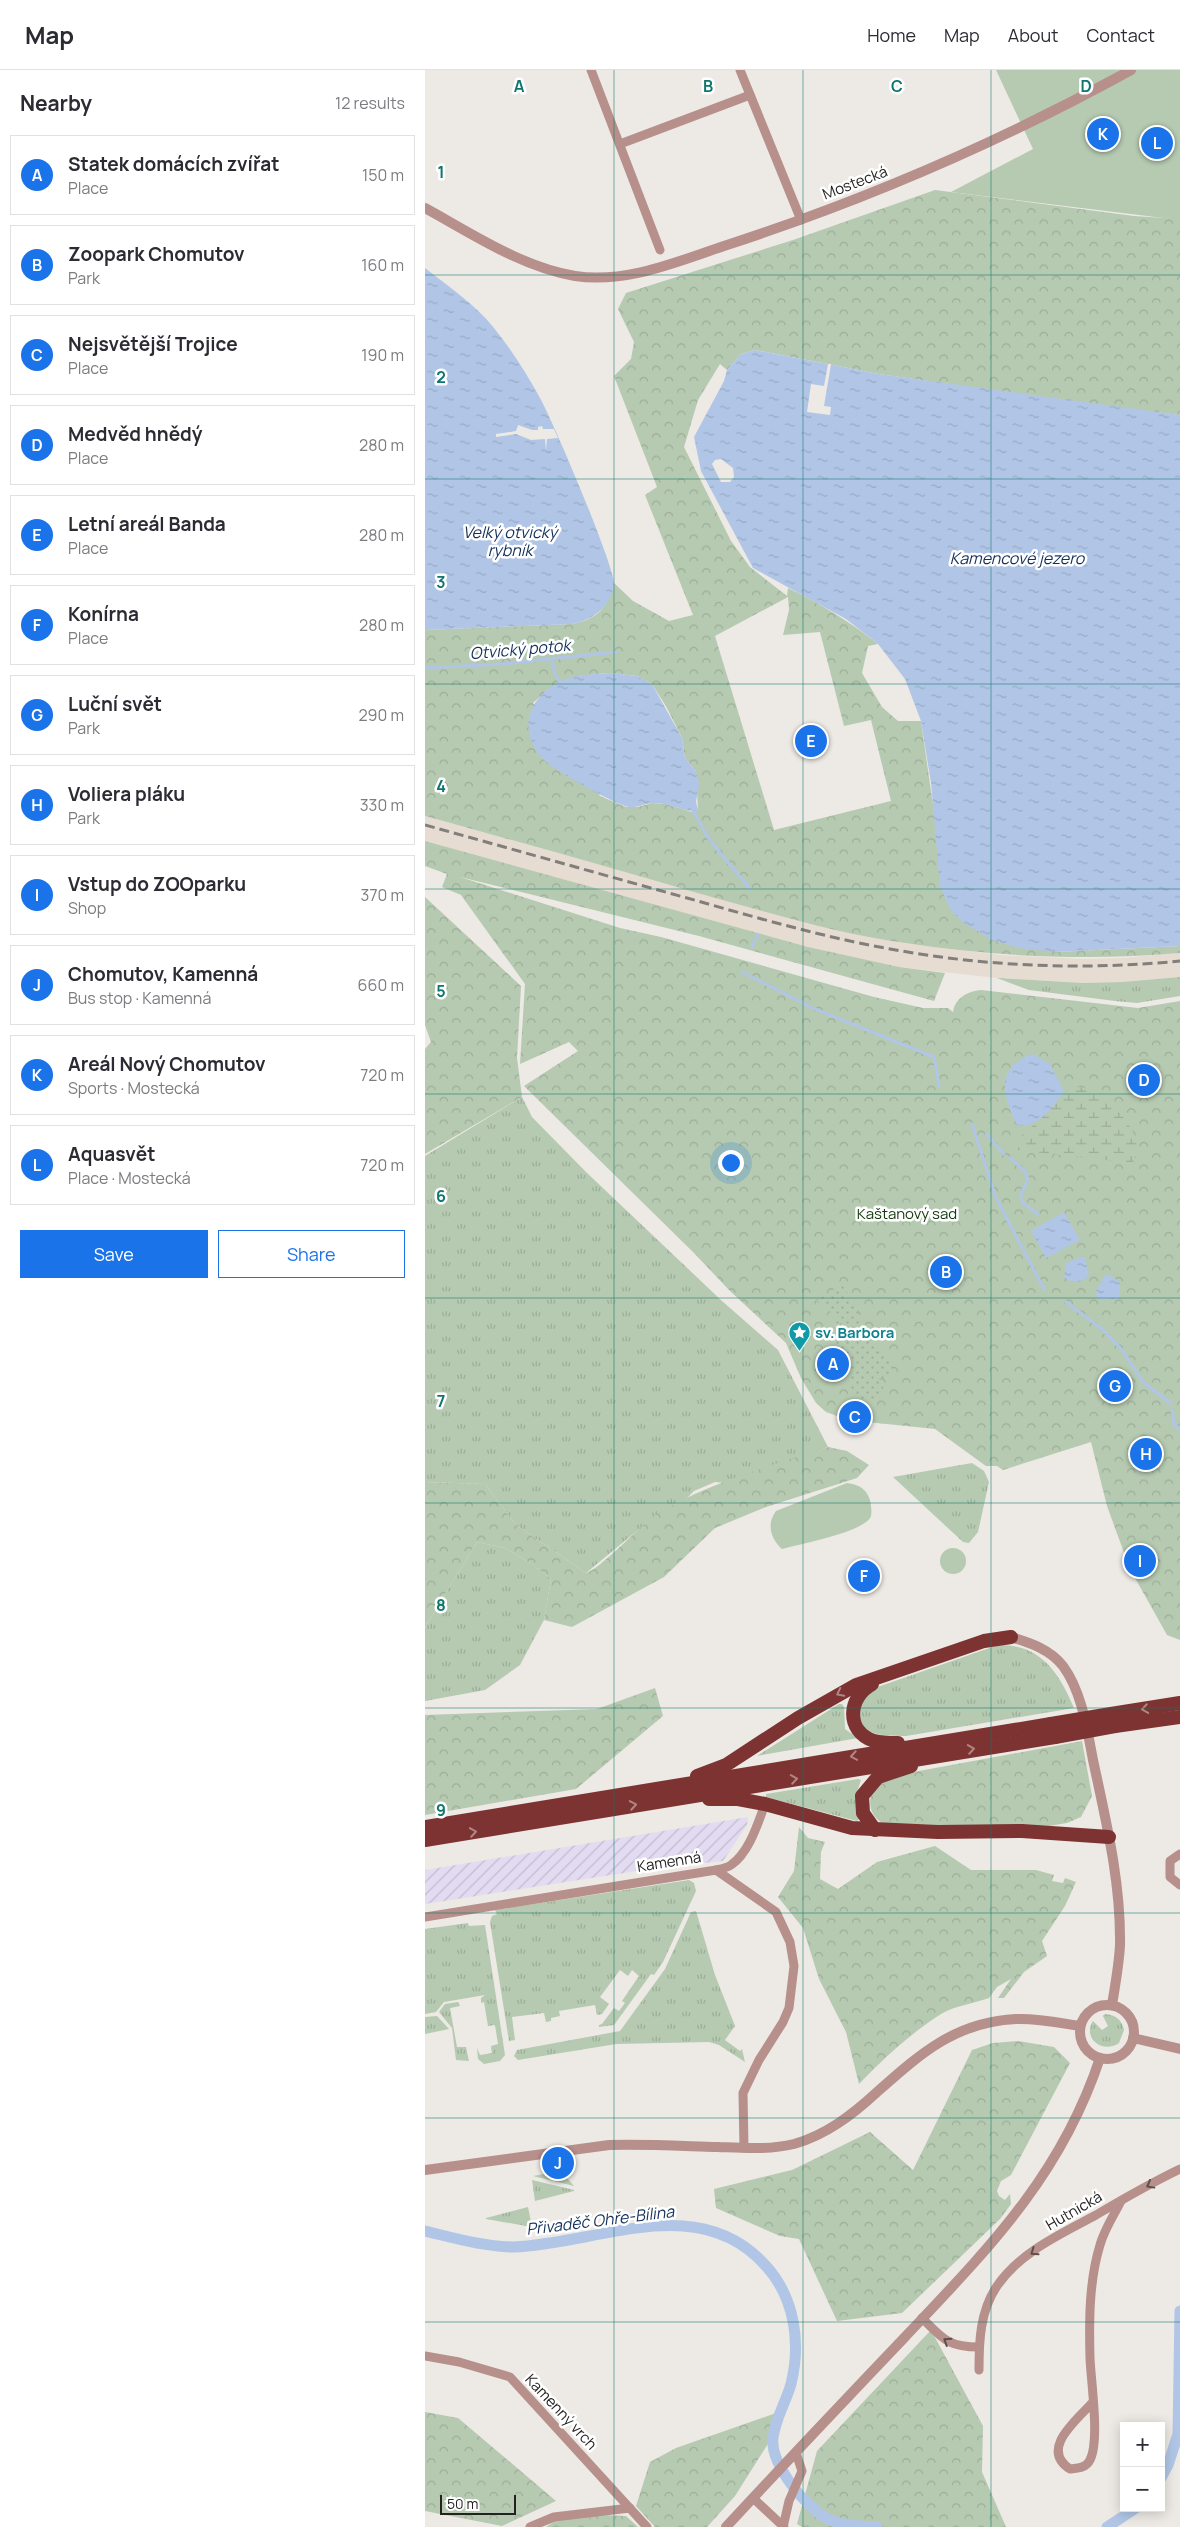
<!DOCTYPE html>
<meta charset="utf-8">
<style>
body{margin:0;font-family:Manrope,sans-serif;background:#f2f2f3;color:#2b2b33}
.controls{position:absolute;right:15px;bottom:15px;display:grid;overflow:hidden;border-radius:0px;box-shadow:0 2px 12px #0003}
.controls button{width:45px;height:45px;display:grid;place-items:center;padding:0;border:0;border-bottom:1px solid #e1e1e2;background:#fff;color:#2b2b33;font:25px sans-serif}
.scale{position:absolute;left:15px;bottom:12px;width:76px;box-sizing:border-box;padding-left:5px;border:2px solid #242221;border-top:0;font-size:14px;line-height:18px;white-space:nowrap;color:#242221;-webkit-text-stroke:4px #fff;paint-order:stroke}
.you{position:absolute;left:305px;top:1092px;width:18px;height:18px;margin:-12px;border:4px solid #fff;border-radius:50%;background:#1a73e8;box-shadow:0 0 0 8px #1a73e833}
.badge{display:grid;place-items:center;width:32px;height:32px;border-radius:50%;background:#1a73e8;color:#fff;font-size:16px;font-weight:700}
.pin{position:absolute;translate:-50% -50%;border:2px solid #fff;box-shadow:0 1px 5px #0006}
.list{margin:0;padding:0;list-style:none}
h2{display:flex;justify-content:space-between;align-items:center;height:65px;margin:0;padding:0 20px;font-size:21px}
h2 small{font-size:16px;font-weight:400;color:#7c7c81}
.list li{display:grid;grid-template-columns:32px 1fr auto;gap:15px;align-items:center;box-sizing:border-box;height:80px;margin:0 10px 10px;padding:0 10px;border:1px solid #e1e1e2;border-radius:0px}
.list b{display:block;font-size:19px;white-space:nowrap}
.list p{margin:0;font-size:16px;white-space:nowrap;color:#7c7c81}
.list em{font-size:16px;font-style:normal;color:#7c7c81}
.actions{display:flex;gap:10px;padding:15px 20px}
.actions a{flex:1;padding:11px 0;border:1px solid #1a73e8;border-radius:0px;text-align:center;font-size:18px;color:#1a73e8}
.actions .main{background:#1a73e8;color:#fff}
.map{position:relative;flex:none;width:755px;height:2457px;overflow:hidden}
header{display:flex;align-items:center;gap:30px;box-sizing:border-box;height:70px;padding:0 25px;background:#fff;border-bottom:1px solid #e1e1e2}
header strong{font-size:24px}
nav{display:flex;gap:28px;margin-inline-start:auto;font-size:18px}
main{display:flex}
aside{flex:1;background:#fff}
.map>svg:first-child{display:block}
.built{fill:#e6dcd2}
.industrial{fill:url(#industrial-furrows)}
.grass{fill:url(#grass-tufts)}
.forest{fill:url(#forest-crowns);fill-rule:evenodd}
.wetland{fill:url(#wetland-marsh)}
.garden{fill:url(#garden-dots)}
.pitch{fill:#b5cab1}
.water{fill:url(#water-ripples);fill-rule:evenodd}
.pier{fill:#ede9e4}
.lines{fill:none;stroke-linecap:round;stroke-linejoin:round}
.stream{stroke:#b1c6e6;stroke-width:3}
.canal{stroke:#b1c6e6;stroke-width:11}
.minor{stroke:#b78f8b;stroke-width:9}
.tertiary{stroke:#b78f8b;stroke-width:10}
.trunk{stroke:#7c3331;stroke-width:14}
.rail{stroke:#817e7b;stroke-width:3;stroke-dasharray:10 5;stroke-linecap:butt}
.trunk-bridge{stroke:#7c3331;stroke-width:14}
.oneway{stroke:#b08583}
.oneway2{stroke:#5f4e4b}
.grid{fill:none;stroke:#0f766e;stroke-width:1;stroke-opacity:0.55}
.labels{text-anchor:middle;stroke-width:5;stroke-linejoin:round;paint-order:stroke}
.street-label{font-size:15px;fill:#242221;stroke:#fff}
.park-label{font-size:15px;fill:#14380d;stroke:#fff}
.culture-label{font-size:15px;font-weight:bold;fill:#0d838f;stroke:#fff;text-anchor:start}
.water-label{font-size:16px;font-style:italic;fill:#143059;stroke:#fff}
.grid-label{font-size:16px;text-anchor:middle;font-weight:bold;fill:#0f766e;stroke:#fff;stroke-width:5;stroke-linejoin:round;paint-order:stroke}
</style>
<header>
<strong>Map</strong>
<nav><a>Home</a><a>Map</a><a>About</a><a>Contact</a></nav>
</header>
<main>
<aside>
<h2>Nearby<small>12 results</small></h2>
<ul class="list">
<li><span class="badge">A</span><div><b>Statek domácích zvířat</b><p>Place</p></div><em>150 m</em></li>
<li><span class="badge">B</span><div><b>Zoopark Chomutov</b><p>Park</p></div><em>160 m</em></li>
<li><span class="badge">C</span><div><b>Nejsvětější Trojice</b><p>Place</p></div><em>190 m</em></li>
<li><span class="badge">D</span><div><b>Medvěd hnědý</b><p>Place</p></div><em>280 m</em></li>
<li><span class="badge">E</span><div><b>Letní areál Banda</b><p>Place</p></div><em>280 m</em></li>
<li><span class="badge">F</span><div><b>Konírna</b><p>Place</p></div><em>280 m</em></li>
<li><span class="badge">G</span><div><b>Luční svět</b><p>Park</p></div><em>290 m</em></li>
<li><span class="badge">H</span><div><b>Voliera pláku</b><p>Park</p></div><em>330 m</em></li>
<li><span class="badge">I</span><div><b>Vstup do ZOOparku</b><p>Shop</p></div><em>370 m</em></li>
<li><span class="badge">J</span><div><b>Chomutov, Kamenná</b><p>Bus stop · Kamenná</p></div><em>660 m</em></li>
<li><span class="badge">K</span><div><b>Areál Nový Chomutov</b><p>Sports · Mostecká</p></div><em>720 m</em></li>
<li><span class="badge">L</span><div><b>Aquasvět</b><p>Place · Mostecká</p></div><em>720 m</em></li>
</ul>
<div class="actions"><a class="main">Save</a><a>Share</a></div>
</aside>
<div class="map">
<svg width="755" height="2457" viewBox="0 0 755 2457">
<defs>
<pattern id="industrial-furrows" width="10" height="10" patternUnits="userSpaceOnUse" patternTransform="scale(1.25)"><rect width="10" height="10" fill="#e3dbf1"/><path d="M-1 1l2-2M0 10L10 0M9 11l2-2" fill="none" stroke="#c3bcce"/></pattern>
<pattern id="grass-tufts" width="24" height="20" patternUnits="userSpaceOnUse" patternTransform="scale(1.25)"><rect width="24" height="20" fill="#b5cab1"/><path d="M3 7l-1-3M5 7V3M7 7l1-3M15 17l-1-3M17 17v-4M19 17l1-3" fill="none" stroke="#9cad98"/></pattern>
<pattern id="forest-crowns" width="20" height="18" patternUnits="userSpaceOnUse" patternTransform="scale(1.25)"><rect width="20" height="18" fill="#b5cab1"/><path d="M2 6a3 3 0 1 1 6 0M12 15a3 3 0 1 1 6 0" fill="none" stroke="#9cad98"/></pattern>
<pattern id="wetland-marsh" width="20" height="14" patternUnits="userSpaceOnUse" patternTransform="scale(1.25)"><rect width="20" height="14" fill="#b5cab1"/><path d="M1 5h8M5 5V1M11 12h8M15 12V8" fill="none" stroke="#9cad98"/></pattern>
<pattern id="garden-dots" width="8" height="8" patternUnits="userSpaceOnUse" patternTransform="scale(1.25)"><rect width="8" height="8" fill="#b5cab1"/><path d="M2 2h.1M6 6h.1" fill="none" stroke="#9cad98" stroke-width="1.8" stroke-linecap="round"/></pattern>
<pattern id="water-ripples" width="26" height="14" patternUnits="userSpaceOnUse" patternTransform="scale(1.25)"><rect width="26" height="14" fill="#b1c6e6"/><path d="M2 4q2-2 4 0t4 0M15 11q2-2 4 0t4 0" fill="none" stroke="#98aac5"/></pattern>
</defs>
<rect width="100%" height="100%" fill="#ede9e4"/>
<path class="built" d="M0 746 340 841 429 863 478 873 574 885 658 889 696 888 755 883V907L697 912 658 913 572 908 474 897 424 887 343 867 0 771Z"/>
<path class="industrial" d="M323 1747 322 1755 298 1791 231 1798 0 1834V1800Z"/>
<g class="grass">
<path d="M755 907V926L712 933 690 931 604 920 572 908 658 913 697 912Z"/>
<path d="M97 1027 107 1047 161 1102 297 1231 353 1280 403 1377 300 1413 290 1412 269 1421 261 1429 230 1446 161 1503 91 1455 60 1414 0 1412V1086Z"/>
<path d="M547 1393 559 1401 564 1412 553 1462 544 1473 538 1472 468 1407Z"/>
<path d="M52 1472 80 1478 105 1493 126 1509 119 1550 95 1595 60 1620 0 1631V1557Z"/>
<path d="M573 1575C616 1574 634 1603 649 1638L481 1666C451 1665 432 1667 434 1631L444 1620Z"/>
<path d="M414 1634H417L419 1637 420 1659 433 1668 332 1686Z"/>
<path d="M433 1709 436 1710 431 1725 434 1749 432 1751 341 1727V1724Z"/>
<path d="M264 1810 269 1813 271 1821 238 1892 229 1905 226 1904 189 1955 174 1957V1955L177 1954 189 1938 194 1941 200 1933 197 1931 214 1906 207 1900 203 1906 195 1900 175 1927 184 1934 177 1944 172 1945 170 1935 134 1941 135 1946 126 1948V1951L121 1952 119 1943 87 1947 90 1970 84 1971 65 1852 67 1846 72 1844 70 1840Z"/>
<path d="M271 1841 290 1905 310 1956 300 1970 315 1981 317 1979 320 1992 294 1975 284 1972 191 1974 93 1990 89 1986 92 1980 195 1961 240 1899 266 1842Z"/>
<path d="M43 1853 44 1856 60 1855 80 1985 75 1991 59 1994 53 1989 52 1978 55 1985 67 1983 66 1976 73 1974 70 1955 63 1956 59 1932 56 1933V1928L60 1925 19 1932 11 1942 0 1944V1859Z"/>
<path d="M33 1932 35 1936 25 1938 32 1977H41L44 1991 31 1990 27 1958 14 1942 20 1934Z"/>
<path d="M680 1944C691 1945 697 1950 699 1960L694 1973C678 1984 657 1969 668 1951L677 1960 683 1956 678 1946Z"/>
<path d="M12 1946 24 1959 0 1964V1947Z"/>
<path d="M136 2101 149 2116 108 2106Z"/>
<path d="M107 2110 149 2120V2121L110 2131Z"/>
<path d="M103 2137 107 2157 61 2149V2148Z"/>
</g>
<g class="forest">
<path d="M510 120 709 146 755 149V345L608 328 587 323 454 304 330 280 316 284 302 300 295 294 273 330 259 377 306 471 325 497 362 526 363 518C396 534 424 551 453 574L443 576 437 603 457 637 473 651H496L511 756 631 882 755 876V883C663 891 572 887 480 873 409 863 339 841 269 822 180 796 90 771 0 746V560L148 554C174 548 182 538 189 513L208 531 244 551 268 545 220 425 232 417 189 306 206 289 209 272 193 239 201 223 368 170ZM363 527 364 540 358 565 395 562 419 656 446 650 466 731 349 760 290 566ZM185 603 212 606 227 614 242 638 257 668 260 688 271 701 273 740 267 742 241 734 227 733 213 737H201L175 726 108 633C136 607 148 606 185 603Z"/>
<path d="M0 771 383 877 474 897 520 903 509 931 274 866 35 807 195 858 236 867 449 927 498 938H523L528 942C530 928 543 921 556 920L713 938 755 931V1570L742 1565 705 1499 682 1436 666 1372 578 1400 572 1396H561L510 1359 423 1350 401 1342 391 1333 376 1308 361 1273 305 1221 269 1183 99 1016 153 981 144 972 95 994 100 914 36 825 17 817 22 804 0 796Z"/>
<path d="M0 827 96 916 92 988 97 1027 0 1084V979L6 972 0 955Z"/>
<path d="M403 1377 422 1381 444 1395 432 1408 341 1437 290 1458 239 1507 147 1557 119 1550 126 1509 105 1493 80 1478 52 1472 0 1557V1412L60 1414 91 1455 161 1503C178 1497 213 1457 232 1444 284 1412 346 1396 403 1377Z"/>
<path d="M230 1618 238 1646 151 1719 0 1745V1645L172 1639Z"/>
<path d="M657 1671 667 1726 656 1747 642 1753 618 1757 458 1754C445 1744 443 1736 447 1720L455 1713 472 1705Z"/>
<path d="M374 1757 383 1768 400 1772 396 1782 395 1809 413 1819 452 1792 510 1776 546 1800H611L629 1805 627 1811 638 1813 640 1808 651 1812 640 1836 617 1871 622 1886 599 1902 579 1928H573L586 1909 572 1917 564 1928C550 1933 529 1936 516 1944 485 1964 460 1987 434 2014L421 1962 394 1909 378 1858 353 1827 369 1801Z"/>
<path d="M593 1971 629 1977 645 1993 586 2105 576 2111 572 2121 574 2126 580 2130 585 2124 586 2134 575 2149 477 2243 412 2251 374 2169 355 2166 291 2138 289 2119 367 2100 445 2062 488 2100 547 1980 568 1973Z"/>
<path d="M506 2260 558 2356 557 2402 581 2457H377L372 2454 392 2381Z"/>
<path d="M0 2342 33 2348 131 2431 77 2456 0 2441Z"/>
<path d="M354 2342 346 2369 310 2426 282 2457H230L211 2436 225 2392 251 2378Z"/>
<path d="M177 2445 201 2446 213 2457H121L133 2449Z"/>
</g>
<path class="wetland" d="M655 1017C677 1021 711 1053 712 1077 712 1082 709 1088 708 1093L591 1080 585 1067 596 1066 603 1060 630 1034 639 1021Z"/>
<path class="garden" d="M417 1214 445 1264 472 1303 458 1309 454 1308 460 1322 439 1333 434 1332 425 1315 408 1273 422 1267 417 1253 402 1258 409 1248 407 1243 391 1231Z"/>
<g class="pitch">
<path d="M571 0H755V150L526 122 608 79Z"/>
<path d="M422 1413C434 1415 441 1418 445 1430 446 1434 447 1442 446 1446 442 1461 376 1474 361 1478L357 1479C346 1469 341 1454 351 1441Z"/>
<circle cx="528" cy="1491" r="13"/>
</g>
<g class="water">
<path d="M0 198C24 217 50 234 69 258 86 279 102 304 115 328 127 349 191 499 189 515 185 537 169 549 148 554L0 560Z"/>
<path d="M330 280 454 304 755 345V876L631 882 595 878 569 871 537 852 525 839 515 816 506 713 496 651 480 609 453 574 421 549 328 498 276 401 269 367 299 311 302 300 316 284ZM296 389 308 398 309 407 305 412H296L287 394 290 390Z"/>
<path d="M185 603 212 606 227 614 257 668 260 688 271 701 274 714 271 732 273 740 270 741C257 741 244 733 229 733 219 733 210 740 200 736 183 730 129 701 117 688 88 655 109 618 147 607 159 604 173 604 185 603Z"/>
<path d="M607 984 625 994 639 1021C630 1036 612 1059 592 1055 577 1024 570 999 607 984Z"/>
<path d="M639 1142 655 1170 621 1188 606 1161Z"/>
<path d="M656 1187 660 1188 664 1205C656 1214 649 1214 639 1207L641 1193Z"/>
<path d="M680 1205 688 1207 695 1213V1226L693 1229H672L671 1221Z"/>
</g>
<g class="pier">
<path d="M403 294H406L399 336 406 337 405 345 382 342 386 314 399 316Z"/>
<path d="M93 355 107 360H113V357L117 356 118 359H129L133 368 122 369 121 381 120 369 106 370 91 364 71 367V364L91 361Z"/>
</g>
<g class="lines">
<g class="stream">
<path d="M127 590 130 604 136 614"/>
<path d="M0 598 77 594 191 582"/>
<path d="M267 739 284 769 325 819"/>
<path d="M327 877 333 865"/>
<path d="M317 902 390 939 509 987 514 1016"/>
<path d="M547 1054 571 1128 619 1219"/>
<path d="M561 1064 579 1084"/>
<path d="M585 1088 600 1101 603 1109 595 1126 598 1133 613 1144"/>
<path d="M641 1232 677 1259 698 1281 718 1312 746 1334"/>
<path d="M747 1340 749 1354 755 1360"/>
</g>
<g class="canal">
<path d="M0 2161C29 2168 60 2177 89 2177 173 2174 274 2120 341 2196 370 2228 376 2273 366 2314 361 2332 350 2349 348 2368 345 2394 381 2438 403 2449 418 2456 436 2456 452 2457"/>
<path d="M736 2408 743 2395 753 2364 755 2241"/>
<path d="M682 2457 711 2438"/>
</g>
<g class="minor">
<path d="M166 0 235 180"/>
<path d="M315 0 376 150"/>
<path d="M195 74 325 25"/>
<path d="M755 1784 745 1791V1807L755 1815"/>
<path d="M291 1800C295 1799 302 1798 306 1795 324 1783 333 1753 340 1734"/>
<path d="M0 1847 291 1800 351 1842 365 1872 369 1896 364 1938 358 1952 334 1990 318 2023 319 2078"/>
<path d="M497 2248C518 2269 523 2277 554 2277"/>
<path d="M0 2286 34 2292 85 2307 222 2457"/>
<path d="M554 2300C554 2271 555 2241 572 2216 595 2182 636 2164 671 2145 698 2129 726 2113 755 2099"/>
<path d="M668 2332C652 2350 614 2379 645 2399 653 2398 661 2398 665 2390 675 2371 666 2312 665 2288 664 2251 664 2211 675 2175 679 2160 689 2145 696 2131"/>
<path d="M328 2428 359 2457"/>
<path d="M105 2457 129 2447 205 2438"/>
<path d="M358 2457 364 2431 377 2401 371 2383"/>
</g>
<g class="tertiary">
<path d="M0 138C46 163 96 197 150 206 202 214 253 191 302 175 443 129 577 71 706 0"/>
<path d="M586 1567C605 1573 625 1579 638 1596 657 1622 662 1659 668 1690 681 1751 696 1812 695 1875 694 1895 690 1916 687 1935"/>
<circle cx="682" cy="1962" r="27"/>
<path d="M708 1968 755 1979"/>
<path d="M0 2100 184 2075C220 2074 257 2076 293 2077 318 2078 344 2080 369 2074 401 2065 427 2045 451 2023 495 1984 530 1952 591 1949 613 1948 635 1953 655 1956"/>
<path d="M301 2457C360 2393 420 2330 480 2267 563 2179 636 2106 675 1988"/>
</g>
<g class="trunk">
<path d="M447 1614C423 1627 420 1661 449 1671 456 1673 465 1673 473 1673"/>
<path d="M686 1644 755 1633"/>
<path d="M690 1656 755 1647"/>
<path d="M272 1706 301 1695 373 1648 431 1615 559 1571 586 1567"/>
<path d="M284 1729H313L340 1734 427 1758 513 1762 597 1761 684 1767"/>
<path d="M0 1757 626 1654"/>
<path d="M450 1760 438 1743 437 1726 453 1707 486 1696"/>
<path d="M0 1770 630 1667"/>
</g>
<path class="rail" d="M0 755C87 779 175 804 262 828 333 848 404 869 477 881 569 897 662 900 755 891"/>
<g class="trunk-bridge">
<path d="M626 1654 686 1644"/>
<path d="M630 1667 690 1656"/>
</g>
</g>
<defs><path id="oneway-chevron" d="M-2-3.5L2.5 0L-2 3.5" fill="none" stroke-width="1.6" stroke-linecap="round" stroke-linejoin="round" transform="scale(1.25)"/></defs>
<g class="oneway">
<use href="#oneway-chevron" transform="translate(415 1623) rotate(153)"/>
<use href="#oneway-chevron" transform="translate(720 1639) rotate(171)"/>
<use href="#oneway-chevron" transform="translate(546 1679) rotate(-9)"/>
<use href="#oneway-chevron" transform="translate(429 1686) rotate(170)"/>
<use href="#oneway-chevron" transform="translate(369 1709) rotate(-9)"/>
<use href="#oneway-chevron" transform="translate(208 1735) rotate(-10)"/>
<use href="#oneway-chevron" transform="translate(48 1762) rotate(-9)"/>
</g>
<g class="oneway2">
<use href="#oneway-chevron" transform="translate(725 2115) rotate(151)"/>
<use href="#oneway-chevron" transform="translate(609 2182) rotate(145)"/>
<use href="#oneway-chevron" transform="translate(522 2271) rotate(-147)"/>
</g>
<path class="grid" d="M189 0V2457M378 0V2457M566 0V2457M0 205H755M0 409H755M0 614H755M0 819H755M0 1024H755M0 1228H755M0 1433H755M0 1638H755M0 1843H755M0 2048H755M0 2252H755"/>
<defs>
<symbol id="sight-pin" viewBox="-11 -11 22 30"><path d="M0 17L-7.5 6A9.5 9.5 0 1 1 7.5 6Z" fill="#0f9aa8" stroke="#fff"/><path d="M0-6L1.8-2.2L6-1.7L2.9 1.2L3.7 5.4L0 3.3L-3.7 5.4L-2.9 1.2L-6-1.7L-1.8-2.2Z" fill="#fff"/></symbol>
</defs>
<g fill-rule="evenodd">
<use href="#sight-pin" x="362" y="1250" width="25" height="34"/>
</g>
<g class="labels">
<g class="street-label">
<text transform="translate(430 113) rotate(-21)" y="5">Mostecká</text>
<text transform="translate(244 1792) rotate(-9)" y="5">Kamenná</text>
<text transform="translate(649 2141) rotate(-30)" y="5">Hutnická</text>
<text transform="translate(136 2342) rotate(47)" y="5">Kamenný vrch</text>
</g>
<g class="park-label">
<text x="482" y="1149">Kaštanový sad</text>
</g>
<g class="culture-label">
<text x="390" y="1268">sv. Barbora</text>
</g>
<g class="water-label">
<text x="85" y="468">Velký otvický<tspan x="85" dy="18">rybník</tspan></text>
<text x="592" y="494">Kamencové jezero</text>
<text transform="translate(95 579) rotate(-5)" y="6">Otvický potok</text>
<text transform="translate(175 2150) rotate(-7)" y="6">Přivaděč Ohře-Bílina</text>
</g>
</g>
<g class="grid-label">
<text x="94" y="22">A</text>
<text x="283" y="22">B</text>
<text x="472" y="22">C</text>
<text x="661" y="22">D</text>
<text x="16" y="108">1</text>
<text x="16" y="313">2</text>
<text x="16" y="518">3</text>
<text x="16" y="722">4</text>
<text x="16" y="927">5</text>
<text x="16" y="1132">6</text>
<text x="16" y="1337">7</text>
<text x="16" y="1541">8</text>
<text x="16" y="1746">9</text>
</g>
</svg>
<div class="controls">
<button>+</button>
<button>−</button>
</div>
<div class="scale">50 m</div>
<div class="you"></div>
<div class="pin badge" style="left:408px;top:1294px">A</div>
<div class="pin badge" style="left:521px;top:1202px">B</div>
<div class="pin badge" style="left:430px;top:1347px">C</div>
<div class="pin badge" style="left:719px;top:1010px">D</div>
<div class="pin badge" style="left:386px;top:671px">E</div>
<div class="pin badge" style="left:439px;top:1506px">F</div>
<div class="pin badge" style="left:690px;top:1316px">G</div>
<div class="pin badge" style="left:721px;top:1384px">H</div>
<div class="pin badge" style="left:715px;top:1491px">I</div>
<div class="pin badge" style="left:133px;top:2093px">J</div>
<div class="pin badge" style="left:678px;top:64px">K</div>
<div class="pin badge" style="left:732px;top:73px">L</div>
</div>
</main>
